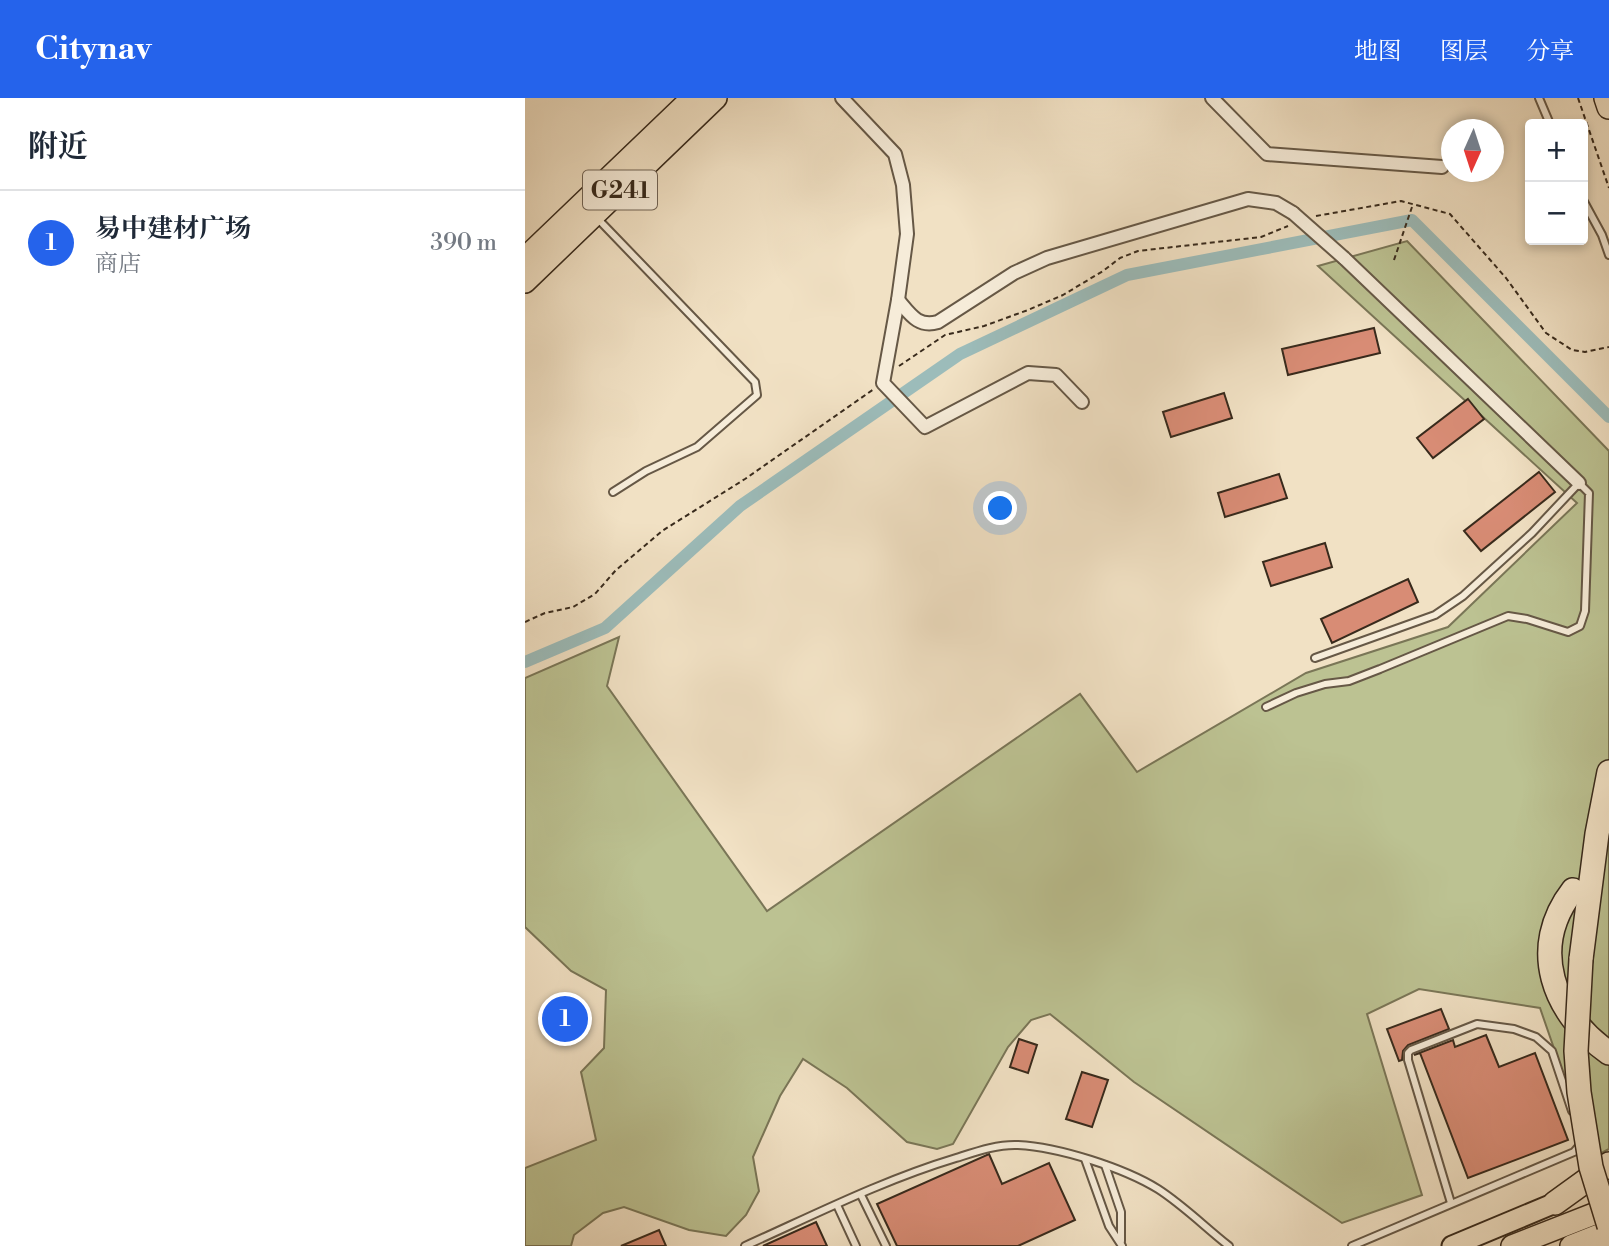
<!DOCTYPE html>
<html lang="zh">
<meta charset="utf-8">
<style>
body{margin:0;font-family:"Libre Bodoni","Noto Serif SC",serif;background:#f6f6f7;color:#1f2937}
.controls{position:absolute;right:21px;top:21px;display:grid;overflow:hidden;border-radius:7px;box-shadow:0 4px 10px #0003}
.controls button{width:63px;height:63px;display:grid;place-items:center;padding:0;border:0;border-bottom:2px solid #e0e1e3;background:#fff;color:#1f2937;font:35px sans-serif}
.compass{position:absolute;left:916px;top:21px;width:63px;height:63px;border-radius:50%;background:#fff;box-shadow:0 4px 10px #0003;rotate:183deg}
.you{position:absolute;left:476px;top:411px;width:24px;height:24px;margin:-18px;border:5px solid #fff;border-radius:50%;background:#1a73e8;box-shadow:0 0 0 10px #1a73e833}
.badge{display:grid;place-items:center;width:46px;height:46px;border-radius:50%;background:#2563eb;color:#fff;font-size:23px;font-weight:700}
.pin{position:absolute;translate:-50% -50%;border:4px solid #fff;box-shadow:0 2px 7px #0006}
.list{margin:0;padding:0;list-style:none}
h2{display:flex;justify-content:space-between;align-items:center;height:91px;margin:0;padding:0 28px;font-size:30px}
h2 small{font-size:23px;font-weight:400;color:#747a83}
.list li{display:grid;grid-template-columns:46px 1fr auto;gap:21px;align-items:center;box-sizing:border-box;height:105px;padding:0 28px;border-top:2px solid #e0e1e3}
.list b{display:block;font-size:26px;white-space:nowrap}
.list p{margin:0;font-size:23px;white-space:nowrap;color:#747a83}
.list em{font-size:23px;font-style:normal;color:#747a83}
.map{position:relative;flex:none;width:1084px;height:1148px;overflow:hidden}
header{display:flex;align-items:center;gap:42px;box-sizing:border-box;height:98px;padding:0 35px;background:#2563eb;color:#fff}
header strong{font-size:33px}
nav{display:flex;gap:38px;margin-inline-start:auto;font-size:24px}
main{display:flex}
aside{flex:1;background:#fff}
.map>svg:first-child{display:block}
.green{fill:#bcc292;stroke:#7a7657;stroke-width:2}
.lines{fill:none;stroke-linecap:round;stroke-linejoin:round}
.canal{stroke:#9cbcba;stroke-width:12}
.building{fill:#d88c75;stroke:#382a1c;stroke-width:2}
.service-casing{stroke:#665846;stroke-width:10}
.minor-casing{stroke:#665846;stroke-width:16}
.primary-casing{stroke:#382a1c;stroke-width:23}
.trunk-casing{stroke:#382a1c;stroke-width:24}
.motorway-casing{stroke:#382a1c;stroke-width:26}
.path{stroke:#382a1c;stroke-width:2;stroke-dasharray:5 3.5;stroke-linecap:butt}
.service{stroke:#f6ecd9;stroke-width:6}
.minor{stroke:#f6ecd9;stroke-width:12}
.primary{stroke:#f1e1c4;stroke-width:19}
.trunk{stroke:#f1e1c4;stroke-width:21}
.motorway{stroke:#f1e1c4;stroke-width:23}
.minor-bridge-casing{stroke:#665846;stroke-width:16;stroke-linecap:butt}
.motorway-bridge-casing{stroke:#382a1c;stroke-width:26;stroke-linecap:butt}
.minor-bridge{stroke:#f6ecd9;stroke-width:12}
.motorway-bridge{stroke:#f1e1c4;stroke-width:23}
.labels{text-anchor:middle;stroke-width:6;stroke-linejoin:round;paint-order:stroke}
.shield{fill:#f6ecd9;stroke:#716455;stroke-width:2}
.shield-label{font-size:23px;font-weight:bold;fill:#382a1c}
</style>
<header>
<strong>Citynav</strong>
<nav><a>地图</a><a>图层</a><a>分享</a></nav>
</header>
<main>
<aside>
<h2>附近<small></small></h2>
<ul class="list">
<li><span class="badge">1</span><div><b>易中建材广场</b><p>商店</p></div><em>390 m</em></li>
</ul>
</aside>
<div class="map">
<svg width="1084" height="1148" viewBox="0 0 1084 1148">
<rect width="100%" height="100%" fill="#f1e1c4"/>
<filter id="stains"><feTurbulence type="fractalNoise" baseFrequency=".00286" numOctaves="4"/><feColorMatrix values="0 0 0 0 .2 0 0 0 0 .09 0 0 0 0 .02 0 0 0 .5 -.17"/></filter>
<radialGradient id="worn" r=".72"><stop offset=".6" stop-color="#630" stop-opacity="0"/><stop offset="1" stop-color="#630" stop-opacity=".3"/></radialGradient>
<path class="green" d="M882 143 1084 353V1051L1067 1060 1015 910 894 891 842 916 897 1097 817 1125 609 984 525 916 506 922 483 949 428 1046 412 1051 382 1044 322 990 278 961 255 998 228 1059 234 1093 221 1117 201 1138 164 1132 99 1109 78 1115 49 1137 46 1148H0V1070L71 1042 56 974 79 950 81 892 46 873 0 829V580L94 539 82 588 242 813 555 596 612 674 781 575 923 529 1052 405 793 168Z"/>
<g class="lines">
<path class="canal" d="M0 564 80 530 215 408 435 256 602 177 887 122 1084 319"/>
</g>
<g class="building">
<path d="M849 230 855 255 763 277 757 251Z"/>
<path d="M699 295 707 320 646 339 638 314Z"/>
<path d="M943 301 959 321 908 360 892 340Z"/>
<path d="M1014 374 1030 394 956 453 939 433Z"/>
<path d="M754 376 762 400 700 419 693 395Z"/>
<path d="M800 445 807 469 746 488 738 464Z"/>
<path d="M883 481 893 504 807 545 796 521Z"/>
<path d="M916 911 924 931 883 947 878 953 877 962 874 963 862 931Z"/>
<path d="M961 937 974 969 1010 955 1043 1042 943 1080 895 955 889 957 928 942 930 949Z"/>
<path d="M494 941 512 947 503 975 485 969Z"/>
<path d="M557 974 583 982 567 1029 541 1021Z"/>
<path d="M464 1056 477 1086 524 1065 550 1122 493 1148H372L352 1106Z"/>
<path d="M291 1124 302 1148H238Z"/>
<path d="M134 1132 141 1148H96Z"/>
</g>
<g class="lines">
<defs>
<g id="service">
<path d="M1014 0 1025 26"/>
<path d="M1058 102 1077 137 1084 157"/>
<path d="M73 121 230 284 232 297 172 349 121 373 88 394"/>
<path d="M741 609 771 595 800 586 824 583 855 571 983 518 1002 521 1043 534 1055 528 1060 513 1064 395 1054 385 1007 435 938 498 910 517 790 560"/>
<path d="M560 1061 584 1128 597 1148"/>
<path d="M580 1067 596 1114V1143"/>
<path d="M336 1097 361 1148"/>
<path d="M926 1105 883 962V955L886 952 952 926 989 931 1011 939 1027 953 1047 1013"/>
<path d="M312 1107 331 1148"/>
<path d="M220 1148C289 1117 358 1082 431 1060 450 1054 472 1046 493 1047 534 1049 599 1070 633 1091 658 1107 681 1130 704 1148"/>
<path d="M827 1148 1049 1054 1055 1047"/>
</g>
<g id="minor">
<path d="M317 0 370 56 378 87 382 136 373 202 358 285 400 329 503 275 531 277 557 304"/>
<path d="M687 0 742 56 917 69"/>
<path d="M819 160 1054 385"/>
<path d="M373 202C385 216 393 230 413 224L489 175 522 160 723 101 751 105 768 115"/>
</g>
<path id="primary" d="M927 1148 1030 1105"/>
<g id="trunk">
<path d="M0 160 167 0"/>
<path d="M0 184 191 0"/>
<path d="M987 1148 1084 1110"/>
<path d="M1046 1148 1084 1133"/>
</g>
<g id="motorway">
<path d="M1081 0 1084 9"/>
<path d="M1048 792C1003 850 1028 916 1084 955"/>
<path d="M1056 861 1072 736 1084 674"/>
<path d="M1030 1105 1084 1066"/>
<path d="M1074 1148 1084 1144"/>
</g>
</defs>
<use href="#service" class="service-casing"/>
<use href="#minor" class="minor-casing"/>
<use href="#primary" class="primary-casing"/>
<use href="#trunk" class="trunk-casing"/>
<use href="#motorway" class="motorway-casing"/>
<g class="path">
<path d="M1053 0 1084 90"/>
<path d="M791 118 876 103 925 116 981 180 1021 235 1047 252 1060 254 1084 249"/>
<path d="M869 162 888 106"/>
<path d="M374 268 420 237 459 228 503 212 538 197 578 173 595 160 613 153 736 139 763 128"/>
<path d="M0 524 20 515 48 509 70 496 91 472 137 433 220 381 349 291"/>
</g>
<use href="#service" class="service"/>
<use href="#minor" class="minor"/>
<use href="#primary" class="primary"/>
<use href="#trunk" class="trunk"/>
<use href="#motorway" class="motorway"/>
<defs>
<path id="minor-bridge" d="M768 115 819 160"/>
<path id="motorway-bridge" d="M1056 861 1051 953 1054 994 1066 1069 1084 1128"/>
</defs>
<use href="#minor-bridge" class="minor-bridge-casing"/>
<use href="#motorway-bridge" class="motorway-bridge-casing"/>
<use href="#minor-bridge" class="minor-bridge"/>
<use href="#motorway-bridge" class="motorway-bridge"/>
</g>
<g class="labels">
<rect class="shield" x="58" y="72.5" width="74" height="39" rx="5"/>
<g class="shield-label">
<text x="95" y="100">G241</text>
</g>
</g>
<rect width="100%" height="100%" filter="url(#stains)"/>
<rect width="100%" height="100%" fill="url(#worn)"/>
</svg>
<div class="controls">
<button>+</button>
<button>−</button>
</div>
<svg class="compass" viewBox="-18 -18 36 36"><path d="M0-13l5 13h-10z" fill="#e53935"/><path d="M0 13l5-13h-10z" fill="#747a83"/></svg>
<div class="you"></div>
<div class="pin badge" style="left:40px;top:921px">1</div>
</div>
</main>
